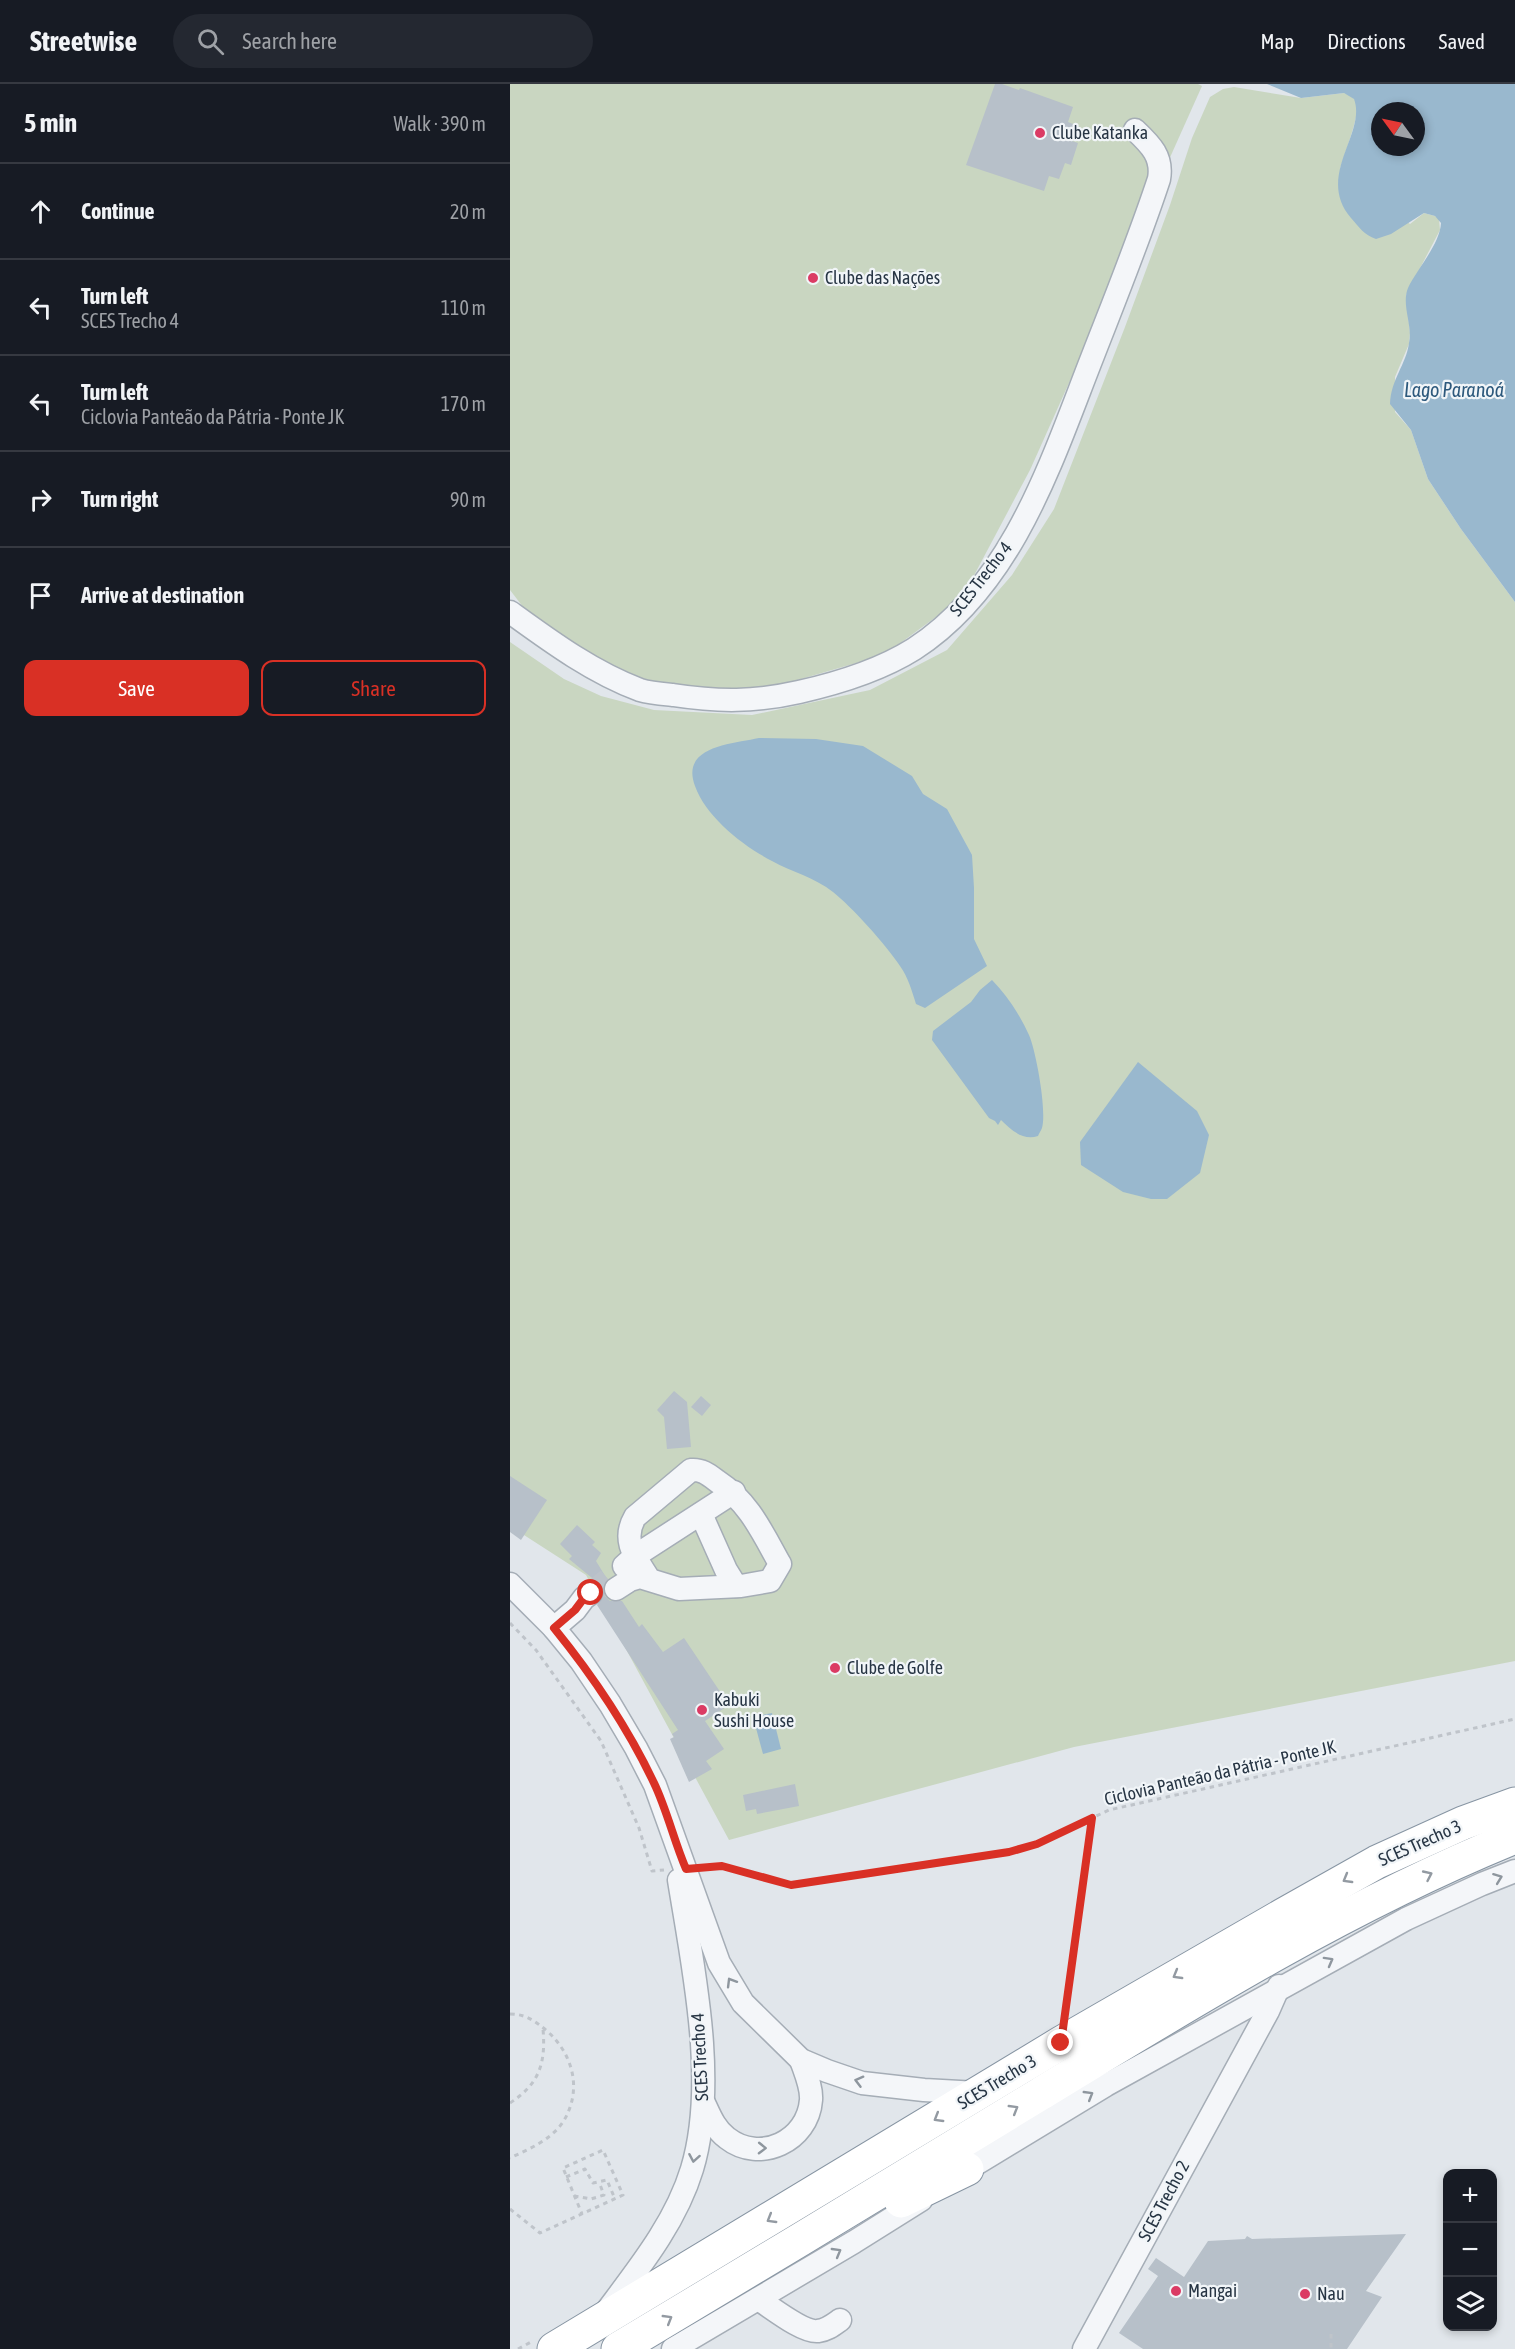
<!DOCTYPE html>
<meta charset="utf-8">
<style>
body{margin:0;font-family:"Asap Condensed",sans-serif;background:#242831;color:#f1f3f6}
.controls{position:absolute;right:18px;bottom:18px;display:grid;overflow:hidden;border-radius:12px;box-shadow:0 3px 9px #0003}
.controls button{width:54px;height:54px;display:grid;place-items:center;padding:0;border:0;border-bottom:2px solid #363941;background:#171b24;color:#f1f3f6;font:30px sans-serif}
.compass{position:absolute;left:861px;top:18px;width:54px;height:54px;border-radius:50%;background:#171b24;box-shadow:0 3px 9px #0003;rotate:303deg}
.stop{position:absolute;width:18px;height:18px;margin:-14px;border:4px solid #d93025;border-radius:50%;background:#fff}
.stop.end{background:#d93025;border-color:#fff;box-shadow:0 2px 6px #0008}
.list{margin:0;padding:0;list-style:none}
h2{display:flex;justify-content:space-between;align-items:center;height:78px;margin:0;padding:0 24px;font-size:26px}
h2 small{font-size:20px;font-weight:400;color:#9ea1a6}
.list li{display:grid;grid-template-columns:39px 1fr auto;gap:18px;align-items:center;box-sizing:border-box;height:96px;padding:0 24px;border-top:2px solid #363941}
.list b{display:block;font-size:22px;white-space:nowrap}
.list p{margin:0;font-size:20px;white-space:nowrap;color:#9ea1a6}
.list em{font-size:20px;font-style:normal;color:#9ea1a6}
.actions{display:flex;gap:12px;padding:18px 24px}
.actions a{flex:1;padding:14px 0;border:2px solid #d93025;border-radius:12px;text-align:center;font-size:21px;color:#d93025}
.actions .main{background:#d93025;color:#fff}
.icon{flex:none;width:33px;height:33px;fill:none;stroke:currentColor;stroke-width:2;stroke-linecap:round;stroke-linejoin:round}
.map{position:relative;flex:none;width:1005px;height:2265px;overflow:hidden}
header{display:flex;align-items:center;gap:36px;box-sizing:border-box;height:84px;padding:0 30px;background:#171b24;border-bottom:2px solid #363941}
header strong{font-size:28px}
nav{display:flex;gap:33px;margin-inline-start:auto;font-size:21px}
.search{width:420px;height:54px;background:#242831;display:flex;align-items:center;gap:15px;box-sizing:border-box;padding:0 21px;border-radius:33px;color:#9ea1a6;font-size:22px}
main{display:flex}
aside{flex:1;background:#171b24}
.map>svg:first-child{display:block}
.green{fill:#c9d6c1}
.water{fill:#99b8ce;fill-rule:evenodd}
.building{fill:#b7c0c9}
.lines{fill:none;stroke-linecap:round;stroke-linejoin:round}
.minor-tunnel{stroke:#bcc3ca;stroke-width:22;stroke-dasharray:22 11;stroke-linecap:butt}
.minor-casing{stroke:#a5adb6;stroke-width:25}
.highway-casing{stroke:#8795a3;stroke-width:35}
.path{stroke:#bfc4ca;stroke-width:3;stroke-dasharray:4.5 4.5;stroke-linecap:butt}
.minor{stroke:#f4f6f9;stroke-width:22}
.highway{stroke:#fff;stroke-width:33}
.oneway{stroke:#939aa2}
.oneway2{stroke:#8e969e}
.route{stroke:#d93025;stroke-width:8}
.poi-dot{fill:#db3b64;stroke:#f1f5f8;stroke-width:2}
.labels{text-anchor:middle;stroke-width:4.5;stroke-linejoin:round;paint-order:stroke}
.poi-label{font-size:18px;fill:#273544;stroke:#f1f5f8;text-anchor:start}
.street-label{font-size:18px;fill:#273544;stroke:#f1f5f8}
.water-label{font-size:20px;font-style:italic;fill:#2d597c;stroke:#f1f5f8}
</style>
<header>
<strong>Streetwise</strong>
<div class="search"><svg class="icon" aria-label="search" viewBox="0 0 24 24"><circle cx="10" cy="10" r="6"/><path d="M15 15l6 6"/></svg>Search here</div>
<nav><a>Map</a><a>Directions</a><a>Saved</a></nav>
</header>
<main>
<aside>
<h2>5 min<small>Walk · 390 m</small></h2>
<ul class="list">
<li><svg class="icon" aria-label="ahead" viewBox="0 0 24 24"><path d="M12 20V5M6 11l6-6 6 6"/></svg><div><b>Continue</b></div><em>20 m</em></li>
<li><svg class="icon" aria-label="left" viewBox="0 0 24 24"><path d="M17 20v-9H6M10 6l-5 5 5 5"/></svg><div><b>Turn left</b><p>SCES Trecho 4</p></div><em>110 m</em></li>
<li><svg class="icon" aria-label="left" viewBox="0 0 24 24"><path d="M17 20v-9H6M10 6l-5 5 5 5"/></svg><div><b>Turn left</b><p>Ciclovia Panteão da Pátria - Ponte JK</p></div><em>170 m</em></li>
<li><svg class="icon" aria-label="right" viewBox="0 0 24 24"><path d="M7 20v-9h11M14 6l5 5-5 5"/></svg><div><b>Turn right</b></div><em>90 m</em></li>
<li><svg class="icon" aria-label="arrive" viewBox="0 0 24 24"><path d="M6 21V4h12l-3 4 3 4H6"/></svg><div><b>Arrive at destination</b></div></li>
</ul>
<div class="actions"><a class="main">Save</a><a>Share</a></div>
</aside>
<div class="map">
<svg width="1005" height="2265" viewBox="0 0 1005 2265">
<rect width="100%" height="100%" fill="#e1e6eb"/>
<g class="green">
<path d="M0 0H688L692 2 520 386 452 514 374 571 249 607 132 605 33 549 0 506Z"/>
<path d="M724 3 791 14 834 9C841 11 846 14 847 22 849 32 834 72 830 85L900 140 914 129 925 132 929 135 930 146 896 211 900 249 899 260 885 293V328L901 346 918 395 951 445 1005 518V1577L564 1663 219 1756 76 1491 0 1442V558L54 595 91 612 144 626 242 631 360 606 437 566 502 491 544 425 615 243 660 121 682 54 700 13 713 5Z"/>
</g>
<g class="water">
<path d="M757 0H1005V518L951 445 918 395 901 346 880 320C881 295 896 281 899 259 903 241 891 221 898 204 907 185 930 160 931 139L925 132 914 129 881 150 866 155C854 151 849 143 841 134 805 92 857 49 844 15L834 9 791 14ZM870 27H906V63H870Z"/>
<path d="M249 654 306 655 353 662 402 692 413 710 437 725 462 771 464 804V855L477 882 415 924 406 920C402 907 398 893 390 882 377 862 341 822 323 808 304 793 282 788 262 777 233 762 196 733 185 702 170 662 222 660 249 654Z"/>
<path d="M482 896C497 911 510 931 519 951 526 967 537 1027 532 1044 531 1047 529 1049 528 1052 513 1057 501 1046 491 1036L488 1041 485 1037 479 1034 422 956 423 947 461 918 470 906Z"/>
<path d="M628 978 687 1027 699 1051 690 1089 657 1115H641L613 1108 571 1081 570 1058Z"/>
<path d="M262 1629 271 1665 253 1670 243 1633Z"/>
</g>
<g class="building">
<path d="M485 0H492L509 6 510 4 563 23 558 38 568 42 562 57 568 59 561 81 555 79 549 95 539 92 534 107 456 81Z"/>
<path d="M164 1307 177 1318 181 1363 157 1365 154 1333 147 1326Z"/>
<path d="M191 1312 201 1321 192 1332 181 1323Z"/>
<path d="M0 1392 37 1416 11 1456 0 1448Z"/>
<path d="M67 1441 85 1458 82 1461 91 1469 86 1477 97 1495 93 1503 59 1475 62 1472 50 1460Z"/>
<path d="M94 1511 100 1517H112L129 1543 132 1540 153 1568 174 1554 219 1621 195 1637 214 1665 196 1677 202 1685 179 1698 160 1655 164 1653 162 1650 168 1646 87 1521Z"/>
<path d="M285 1700 289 1722 247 1730 246 1725 236 1727 233 1711Z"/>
<path d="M896 2150 856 2207 872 2213 837 2265H633L609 2249 648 2192 638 2185 646 2174 674 2193 698 2157 735 2155 737 2152 742 2155Z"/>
</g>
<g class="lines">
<path class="minor-tunnel" d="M81 1509 99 1494"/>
<defs>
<g id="minor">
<path d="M0 528C40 557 82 588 130 606 140 609 153 610 163 611 209 618 245 618 289 608 329 599 369 587 404 565 497 505 537 391 575 292 600 227 627 162 649 95 653 73 641 61 625 46"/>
<path d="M191 1430 216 1486 226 1502"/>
<path d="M114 1482 125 1472 224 1408"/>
<path d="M0 1500 44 1544 71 1577 100 1620 126 1664 145 1701 209 1879 233 1919 291 1976 317 1987 352 1999 414 2006 468 2009"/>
<path d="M106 1505 120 1496 130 1493 169 1505 231 1502 260 1497 270 1480C252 1448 239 1418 207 1397 199 1391 192 1385 181 1386L125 1433C111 1457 126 1474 139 1495"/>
<path d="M44 1544 65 1526 74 1514 81 1509"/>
<path d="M194 2019C200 2032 205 2045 217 2054 250 2080 298 2057 301 2016 302 2003 295 1988 291 1976"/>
<path d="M446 2092 596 2001 896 1835 972 1800 1005 1787"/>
<path d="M248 2215C261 2223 293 2249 308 2247 317 2246 323 2241 330 2236"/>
<path d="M96 2228C129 2184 166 2138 182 2085 208 1999 183 1883 169 1796"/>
<path d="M163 2265 344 2158 411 2116"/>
<path d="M574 2265 758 1927 769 1902"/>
</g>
<g id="highway">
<path d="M391 2117 457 2085"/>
<path d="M44 2265 551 1959 773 1831 867 1778 953 1739 1005 1720"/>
<path d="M108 2265C249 2181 390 2095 530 2010 684 1916 838 1821 1005 1753"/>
</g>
</defs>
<use href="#minor" class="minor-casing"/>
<use href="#highway" class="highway-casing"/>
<g class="path">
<path d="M0 1539 26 1566 91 1657 129 1744 142 1787 154 1786"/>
<path d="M194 1784 212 1782 281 1801 499 1768 527 1760 599 1726 1005 1635"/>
<path d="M555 1928 582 1734"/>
<path d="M0 1930C16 1930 25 1937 37 1947 63 1970 73 2006 53 2038 41 2056 19 2065 0 2074"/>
<path d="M0 2019C29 2000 36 1980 33 1945"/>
<path d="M56 2093 75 2085 83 2099 97 2096 105 2115"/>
<path d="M64 2112 81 2115 94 2111 89 2098"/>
<path d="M0 2125 30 2149 113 2111 93 2066 53 2084 72 2130"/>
<path d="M821 2250V2265"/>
<path d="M8 2265 21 2258"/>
</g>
<use href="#minor" class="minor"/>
<use href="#highway" class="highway"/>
</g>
<defs><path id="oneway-chevron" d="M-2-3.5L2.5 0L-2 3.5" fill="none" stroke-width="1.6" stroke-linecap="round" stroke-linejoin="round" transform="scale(1.5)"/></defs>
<g class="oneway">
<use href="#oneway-chevron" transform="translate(918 1791) rotate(-25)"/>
<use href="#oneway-chevron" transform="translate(837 1795) rotate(150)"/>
<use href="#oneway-chevron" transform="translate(667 1891) rotate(150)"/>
<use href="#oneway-chevron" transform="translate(504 2025) rotate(-31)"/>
<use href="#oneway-chevron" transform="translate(428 2034) rotate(149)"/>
<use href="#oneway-chevron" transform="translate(261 2135) rotate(149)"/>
<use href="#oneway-chevron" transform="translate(158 2235) rotate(-31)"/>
</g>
<g class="oneway2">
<use href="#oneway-chevron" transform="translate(988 1794) rotate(-21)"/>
<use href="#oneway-chevron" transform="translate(819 1877) rotate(-29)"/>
<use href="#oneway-chevron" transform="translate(221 1898) rotate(-121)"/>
<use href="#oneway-chevron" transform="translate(349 1997) rotate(-165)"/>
<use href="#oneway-chevron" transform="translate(579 2011) rotate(-31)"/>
<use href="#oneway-chevron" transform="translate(252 2064) rotate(1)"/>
<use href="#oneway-chevron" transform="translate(184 2074) rotate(100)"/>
<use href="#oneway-chevron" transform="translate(327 2168) rotate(-30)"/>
</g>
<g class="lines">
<path class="route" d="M81 1509 74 1514 65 1526 44 1544C83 1592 117 1642 144 1699 157 1726 164 1757 176 1785L212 1782 281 1801 499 1768 527 1760 582 1734 551 1959"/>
</g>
<g class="poi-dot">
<circle cx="530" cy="49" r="6"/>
<circle cx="303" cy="194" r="6"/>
<circle cx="325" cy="1584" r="6"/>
<circle cx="192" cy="1626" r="6"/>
<circle cx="666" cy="2207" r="6"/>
<circle cx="795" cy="2210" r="6"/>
</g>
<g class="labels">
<g class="poi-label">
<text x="542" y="55">Clube Katanka</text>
<text x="315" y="200">Clube das Nações</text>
<text x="337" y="1590">Clube de Golfe</text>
<text x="204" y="1622">Kabuki<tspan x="204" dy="21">Sushi House</tspan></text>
<text x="678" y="2213">Mangai</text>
<text x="807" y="2216">Nau</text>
</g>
<g class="street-label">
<text transform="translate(471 495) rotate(-52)" y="6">SCES Trecho 4</text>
<text transform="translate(710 1689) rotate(-13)" y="6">Ciclovia Panteão da Pátria - Ponte JK</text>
<text transform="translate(910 1759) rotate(-24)" y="6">SCES Trecho 3</text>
<text transform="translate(190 1973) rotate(-93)" y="6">SCES Trecho 4</text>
<text transform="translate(487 1998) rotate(-31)" y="6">SCES Trecho 3</text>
<text transform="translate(654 2117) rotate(-62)" y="6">SCES Trecho 2</text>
</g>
<g class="water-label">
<text x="944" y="313">Lago Paranoá</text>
</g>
</g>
</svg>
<div class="controls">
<button>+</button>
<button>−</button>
<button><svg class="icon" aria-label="layers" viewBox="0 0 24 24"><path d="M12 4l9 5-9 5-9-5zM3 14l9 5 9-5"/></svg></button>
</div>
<svg class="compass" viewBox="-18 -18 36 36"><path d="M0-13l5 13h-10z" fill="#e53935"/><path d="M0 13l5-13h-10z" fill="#9ea1a6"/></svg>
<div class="stop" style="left:81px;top:1509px"></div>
<div class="stop end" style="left:551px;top:1959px"></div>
</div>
</main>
